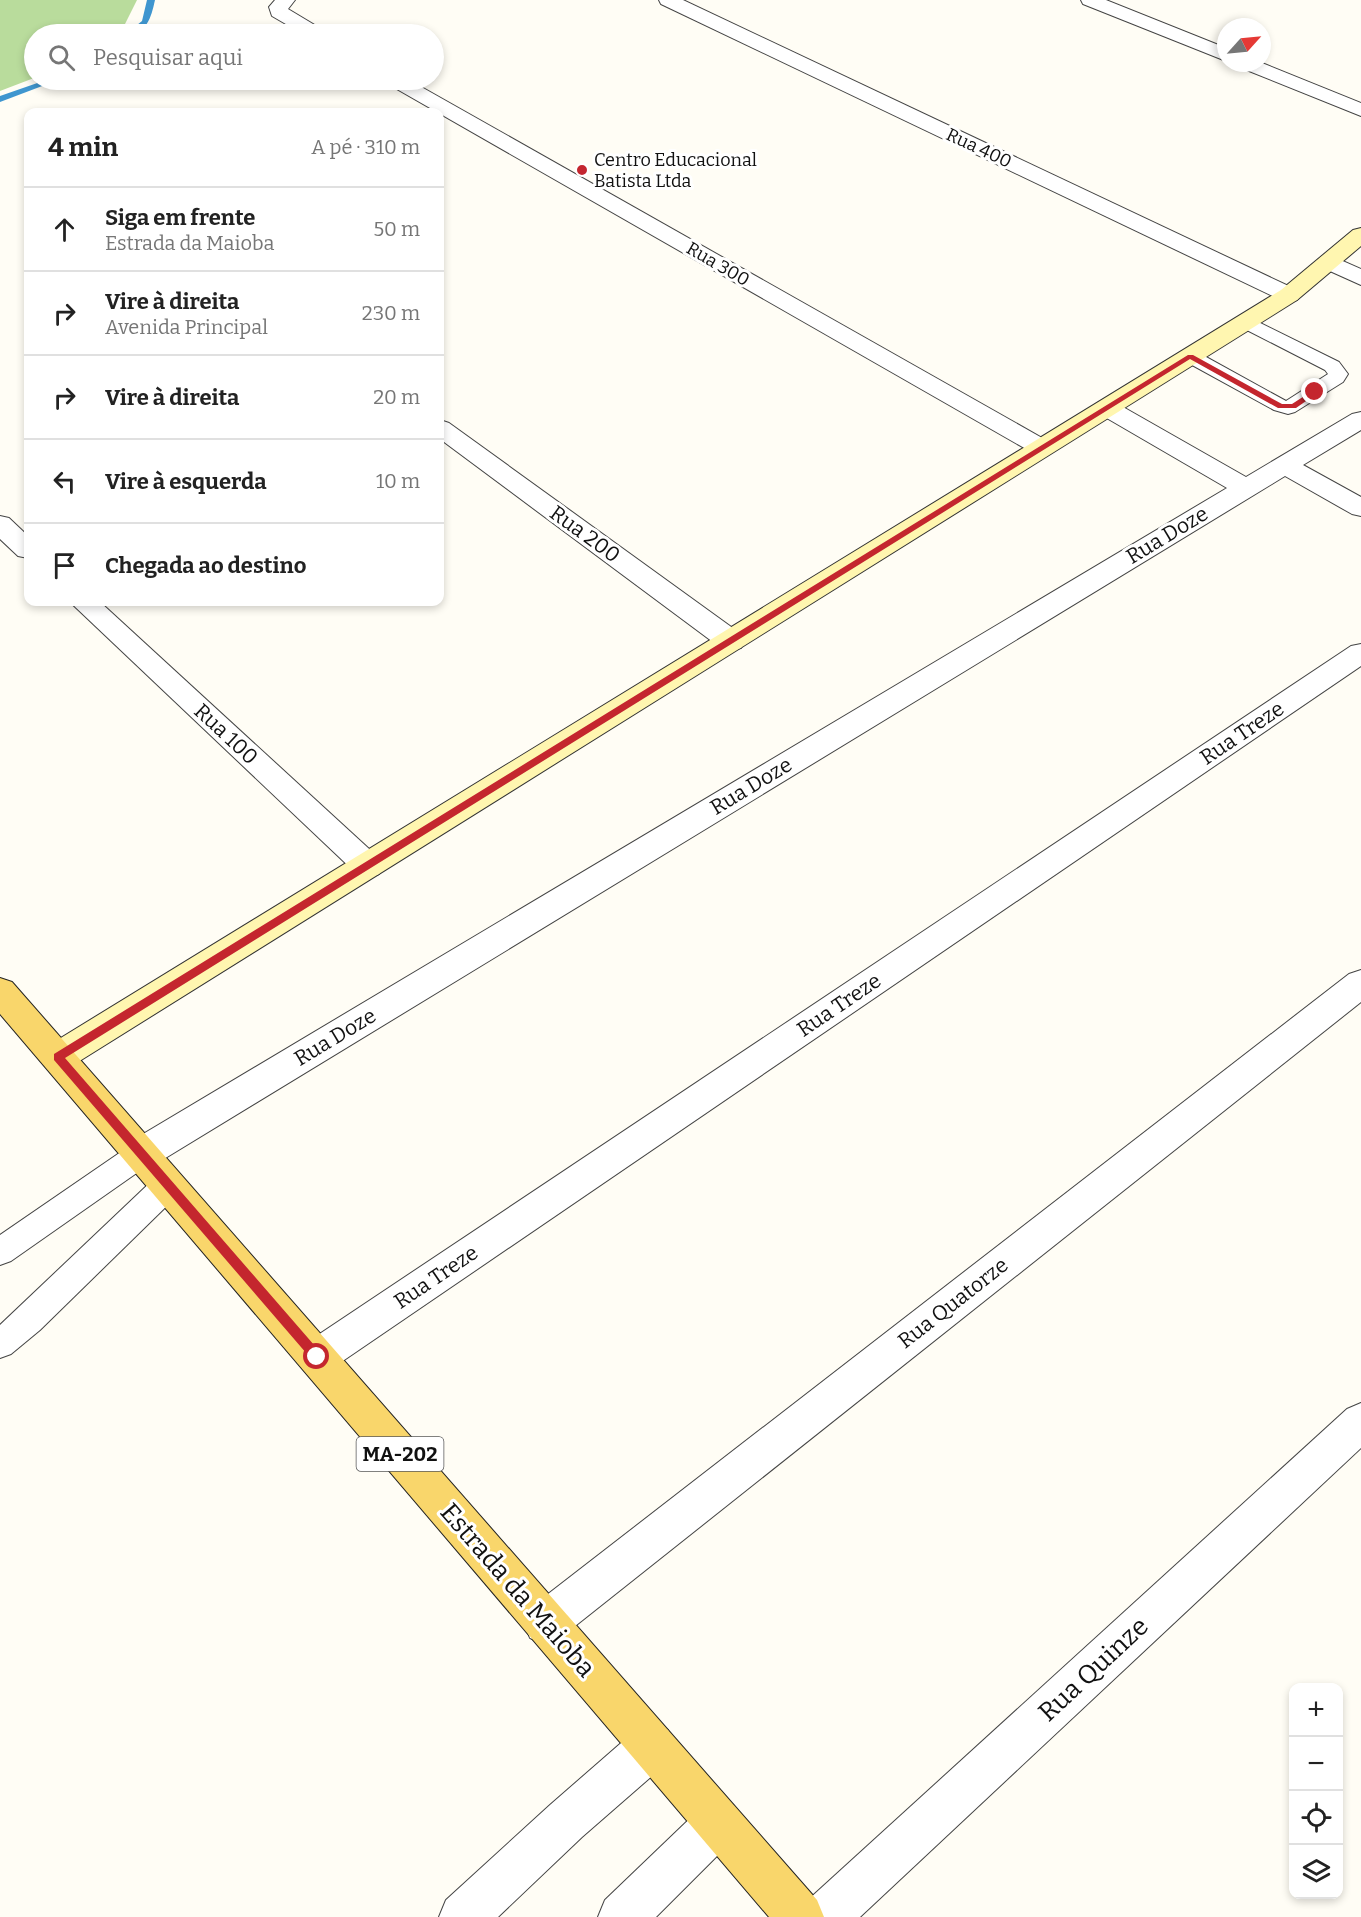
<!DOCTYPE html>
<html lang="pt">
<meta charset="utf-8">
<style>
body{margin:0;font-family:Bitter,serif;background:#f6f6f6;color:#222}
.controls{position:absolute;right:18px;bottom:18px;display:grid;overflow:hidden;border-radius:12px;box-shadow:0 3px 9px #0003}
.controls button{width:54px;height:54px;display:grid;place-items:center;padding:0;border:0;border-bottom:2px solid #e0e0e0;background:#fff;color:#222;font:30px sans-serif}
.compass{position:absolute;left:1217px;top:18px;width:54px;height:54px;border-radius:50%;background:#fff;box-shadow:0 3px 9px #0003;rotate:63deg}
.stop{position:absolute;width:18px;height:18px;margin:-14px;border:4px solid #c4262e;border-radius:50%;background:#fff}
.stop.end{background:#c4262e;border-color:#fff;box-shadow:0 2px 6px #0008}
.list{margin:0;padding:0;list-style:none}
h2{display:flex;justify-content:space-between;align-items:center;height:78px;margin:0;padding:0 24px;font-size:26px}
h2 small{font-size:20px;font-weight:400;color:#767676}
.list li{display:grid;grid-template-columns:39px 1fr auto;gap:18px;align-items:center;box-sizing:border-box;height:84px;padding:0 24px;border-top:2px solid #e0e0e0}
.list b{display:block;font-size:22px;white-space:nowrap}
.list p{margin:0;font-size:20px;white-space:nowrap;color:#767676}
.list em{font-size:20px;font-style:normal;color:#767676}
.icon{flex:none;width:33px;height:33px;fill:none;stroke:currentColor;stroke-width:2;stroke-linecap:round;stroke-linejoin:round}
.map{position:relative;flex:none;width:1361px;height:1917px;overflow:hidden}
.search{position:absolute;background:#fff;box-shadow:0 3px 9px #0003;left:24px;top:24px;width:420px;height:66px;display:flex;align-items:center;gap:15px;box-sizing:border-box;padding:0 21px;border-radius:33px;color:#767676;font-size:22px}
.panel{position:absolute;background:#fff;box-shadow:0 3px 9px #0003;left:24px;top:108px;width:420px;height:498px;border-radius:12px}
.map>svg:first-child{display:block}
.forest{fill:#b9dc9c}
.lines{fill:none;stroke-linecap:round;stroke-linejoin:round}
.stream{fill:#3f96cf;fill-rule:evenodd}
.lane-casing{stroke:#444;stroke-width:2}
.street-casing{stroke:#444;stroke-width:2}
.secondary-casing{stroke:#333;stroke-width:2}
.primary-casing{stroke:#222;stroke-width:2}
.lane{fill:#fff;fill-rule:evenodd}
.street{fill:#fff;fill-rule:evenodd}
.secondary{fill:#fff6b0;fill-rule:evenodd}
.primary{fill:#f9d66b;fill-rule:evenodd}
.route{fill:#c4262e}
.poi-dot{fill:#c4262e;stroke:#fff;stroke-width:2}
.labels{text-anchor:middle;stroke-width:6;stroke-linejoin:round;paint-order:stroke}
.far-street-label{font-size:18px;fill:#111;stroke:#fff}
.far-poi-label{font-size:18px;fill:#111;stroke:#fff;text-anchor:start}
.shield{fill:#fff;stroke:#585858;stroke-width:1.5}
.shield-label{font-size:20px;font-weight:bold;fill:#111}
.street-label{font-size:21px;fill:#111;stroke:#fff}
.near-street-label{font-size:26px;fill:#111;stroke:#fff}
</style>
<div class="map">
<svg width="1361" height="1917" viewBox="0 0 1361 1917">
<rect width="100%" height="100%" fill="#fffdf5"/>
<path class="forest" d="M0 0H137L125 24 114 34H34V78L0 91Z"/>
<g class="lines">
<g class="stream">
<path d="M147 0H155C151 18 147 34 126 34L142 21Z"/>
<path d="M46 80H58L0 102V96Z"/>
</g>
<defs>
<g id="lane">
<path d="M1246 316 1339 362 1348 374 1343 382 1295 412 1288 414 1274 410 1183 360 1180 356 1183 352H1197L1286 401 1328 374 1325 370 1239 326 1236 322 1239 318Z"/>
<path d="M141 1142 151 1145 156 1154 151 1163 11 1261 0 1265V1235L131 1145Z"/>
<path d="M168 1172 179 1176 183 1185 179 1194 40 1330 11 1354 0 1358V1325L157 1176Z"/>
</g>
<g id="street">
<path d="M275 0H295L288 9 323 30 326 34H303L272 16 269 7Z"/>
<path d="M659 0H683L1297 290 1301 295 1297 300 1289 302 1281 300 661 4Z"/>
<path d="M1081 0H1106L1226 48V61L1083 4Z"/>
<path d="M1236 63H1262L1361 103V116L1239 67Z"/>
<path d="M385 80H409L1051 443 1055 448 1051 453 1042 456 1033 453 388 84Z"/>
<path d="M1329 255 1361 269V285L1321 267 1318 262 1321 257Z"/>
<path d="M1107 401 1116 403 1246 477 1352 414 1361 412V430L1303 465 1361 497V516L1352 514 1285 476 154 1165 141 1169 128 1165 123 1154 128 1143 1227 488 1098 413 1095 408 1098 403Z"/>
<path d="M440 420 449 423 741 634 745 641 741 648 731 650 721 648 440 439Z"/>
<path d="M0 516 9 518 28 536V558L18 556 0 539Z"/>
<path d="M70 602H100L379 858 384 866 379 874 368 878 357 874Z"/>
<path d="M1361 644V666L331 1369 317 1375 303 1369 298 1357 303 1345 1351 646Z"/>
<path d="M1361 970V1002L560 1638 545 1644 530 1638 524 1623 530 1608 1349 974Z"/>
<path d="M1361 1403V1448L860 1917H801L808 1900 1347 1409Z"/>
<path d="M652 1724 668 1730 674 1746 668 1762 582 1837 498 1917H439L446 1900 550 1805 636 1730Z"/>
<path d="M718 1800 734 1807 741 1823 734 1839 656 1917H598L605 1900 702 1807Z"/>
</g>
<path id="secondary" d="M1361 228V246L1297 300 70 1067 58 1071 46 1067 41 1057 46 1047 1281 290 1353 230Z"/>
<path id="primary" d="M0 978 12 982 817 1900 824 1917H769L0 1014Z"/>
</defs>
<use href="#lane" class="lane-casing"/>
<use href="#street" class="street-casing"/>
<use href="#secondary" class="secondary-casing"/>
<use href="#primary" class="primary-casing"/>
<use href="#lane" class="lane"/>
<use href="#street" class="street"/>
<use href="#secondary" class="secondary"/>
<use href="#primary" class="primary"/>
</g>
<path class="route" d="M1188 355H1193L1282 404H1292L1312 391 1319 392 1296 408H1278L1190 359 65 1058 321 1353V1361H313L54 1060V1054Z"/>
<circle class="poi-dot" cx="582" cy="170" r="6"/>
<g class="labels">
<g class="far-street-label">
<text transform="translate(979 148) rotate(25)" y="6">Rua 400</text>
<text transform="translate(718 264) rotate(30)" y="6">Rua 300</text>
</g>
<g class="far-poi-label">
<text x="594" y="166">Centro Educacional<tspan x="594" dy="21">Batista Ltda</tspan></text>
</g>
<rect class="shield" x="356.5" y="1437" width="87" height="34" rx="4.5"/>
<g class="shield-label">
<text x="400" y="1461">MA-202</text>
</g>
<g class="street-label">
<text transform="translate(585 534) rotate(36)" y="7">Rua 200</text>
<text transform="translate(1167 535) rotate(-31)" y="7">Rua Doze</text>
<text transform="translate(1242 733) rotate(-34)" y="7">Rua Treze</text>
<text transform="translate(226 734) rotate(43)" y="7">Rua 100</text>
<text transform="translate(751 786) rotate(-31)" y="7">Rua Doze</text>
<text transform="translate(839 1005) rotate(-34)" y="7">Rua Treze</text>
<text transform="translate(335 1037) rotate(-31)" y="7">Rua Doze</text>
<text transform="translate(436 1277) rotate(-34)" y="7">Rua Treze</text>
<text transform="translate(953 1303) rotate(-38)" y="7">Rua Quatorze</text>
</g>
<g class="near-street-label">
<text transform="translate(518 1590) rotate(49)" y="9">Estrada da Maioba</text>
<text transform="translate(1093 1669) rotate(-43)" y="9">Rua Quinze</text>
</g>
</g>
</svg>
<div class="controls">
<button>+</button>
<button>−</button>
<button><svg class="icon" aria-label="locate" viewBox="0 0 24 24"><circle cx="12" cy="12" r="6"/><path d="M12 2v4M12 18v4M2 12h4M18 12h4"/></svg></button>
<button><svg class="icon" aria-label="layers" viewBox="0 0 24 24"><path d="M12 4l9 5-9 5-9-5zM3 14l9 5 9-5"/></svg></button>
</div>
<svg class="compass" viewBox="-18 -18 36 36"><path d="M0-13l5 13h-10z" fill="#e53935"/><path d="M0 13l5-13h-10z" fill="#767676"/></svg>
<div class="stop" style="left:317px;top:1357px"></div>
<div class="stop end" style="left:1315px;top:392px"></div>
<div class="search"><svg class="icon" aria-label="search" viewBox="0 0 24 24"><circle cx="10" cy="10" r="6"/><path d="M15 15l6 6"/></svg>Pesquisar aqui</div>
<section class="panel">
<h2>4 min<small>A pé · 310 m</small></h2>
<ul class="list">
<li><svg class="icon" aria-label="ahead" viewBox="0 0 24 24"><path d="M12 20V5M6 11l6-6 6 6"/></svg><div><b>Siga em frente</b><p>Estrada da Maioba</p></div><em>50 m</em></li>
<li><svg class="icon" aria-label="right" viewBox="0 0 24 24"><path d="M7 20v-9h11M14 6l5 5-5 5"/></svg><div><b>Vire à direita</b><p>Avenida Principal</p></div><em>230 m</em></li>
<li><svg class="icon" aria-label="right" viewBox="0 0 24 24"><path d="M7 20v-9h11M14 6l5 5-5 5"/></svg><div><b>Vire à direita</b></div><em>20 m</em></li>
<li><svg class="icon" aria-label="left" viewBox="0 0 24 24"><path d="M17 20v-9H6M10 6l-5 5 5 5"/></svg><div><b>Vire à esquerda</b></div><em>10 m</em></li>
<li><svg class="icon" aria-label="arrive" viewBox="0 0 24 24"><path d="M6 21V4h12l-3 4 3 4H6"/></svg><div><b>Chegada ao destino</b></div></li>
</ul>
</section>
</div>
